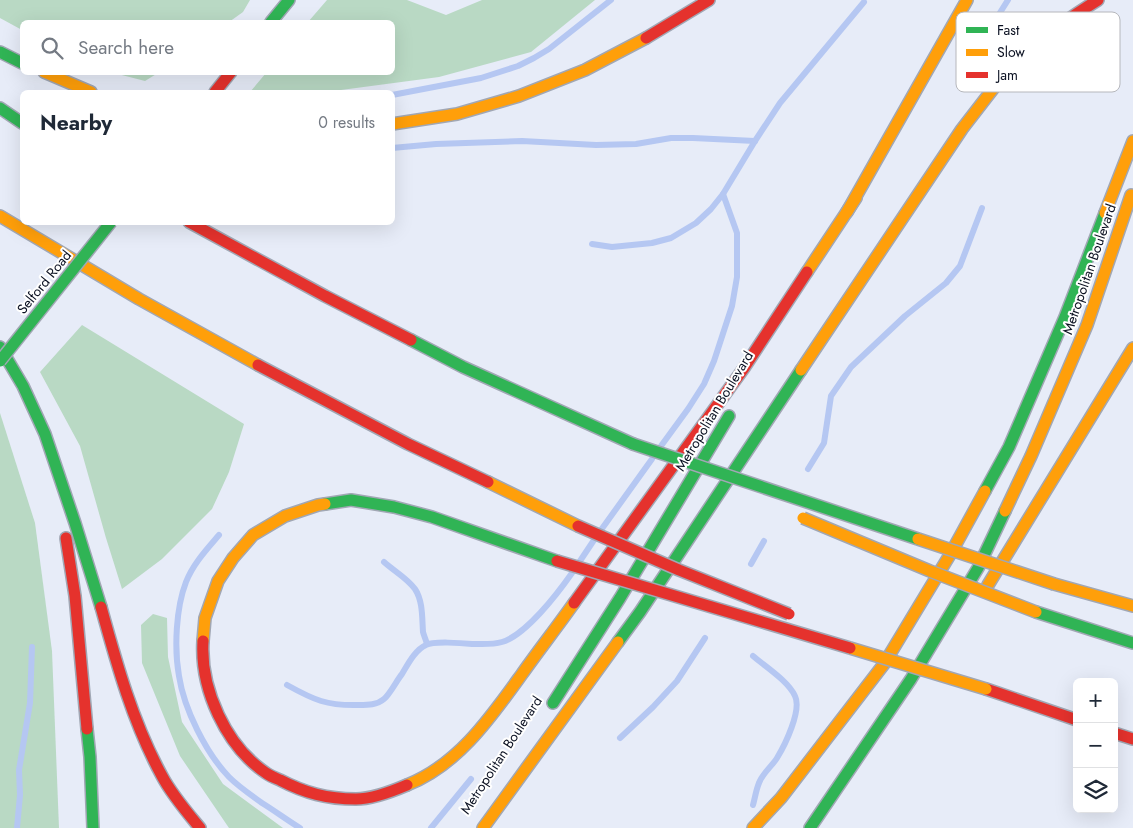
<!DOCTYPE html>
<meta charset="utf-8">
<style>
body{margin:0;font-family:Jost,sans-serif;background:#f2f2f3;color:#1f2937}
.controls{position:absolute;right:15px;bottom:15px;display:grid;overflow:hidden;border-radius:8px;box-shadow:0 5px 20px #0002}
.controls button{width:45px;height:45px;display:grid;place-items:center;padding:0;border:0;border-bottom:1px solid #e0e1e3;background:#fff;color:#1f2937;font:25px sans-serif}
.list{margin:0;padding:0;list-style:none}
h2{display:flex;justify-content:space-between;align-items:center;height:65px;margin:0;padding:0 20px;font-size:21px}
h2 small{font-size:16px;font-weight:400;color:#747a83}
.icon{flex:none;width:28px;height:28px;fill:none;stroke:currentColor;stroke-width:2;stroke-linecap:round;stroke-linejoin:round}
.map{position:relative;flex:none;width:1133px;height:828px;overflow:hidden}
.search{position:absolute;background:#fff;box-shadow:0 5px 20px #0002;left:20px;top:20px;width:375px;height:55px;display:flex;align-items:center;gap:12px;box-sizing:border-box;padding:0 18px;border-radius:8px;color:#747a83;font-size:19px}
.panel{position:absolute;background:#fff;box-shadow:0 5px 20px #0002;left:20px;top:90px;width:375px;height:135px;border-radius:8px}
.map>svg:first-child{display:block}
.green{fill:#b9d9c4}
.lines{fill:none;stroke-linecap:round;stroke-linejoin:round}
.stream{stroke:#b5c7f2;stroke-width:6}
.fast-casing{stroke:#a1a7b4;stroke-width:14}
.slow-casing{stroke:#a1a7b4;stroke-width:14}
.jam-casing{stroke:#a1a7b4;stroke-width:14}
.fast{stroke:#30b455;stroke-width:11}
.slow{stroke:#ff9f0a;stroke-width:11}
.jam{stroke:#e5322d;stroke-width:11}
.fast-bridge-casing{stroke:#a1a7b4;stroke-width:14;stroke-linecap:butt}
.slow-bridge-casing{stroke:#a1a7b4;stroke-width:14;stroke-linecap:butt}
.jam-bridge-casing{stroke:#a1a7b4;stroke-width:14;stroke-linecap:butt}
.fast-bridge{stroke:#30b455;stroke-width:11}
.slow-bridge{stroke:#ff9f0a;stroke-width:11}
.jam-bridge{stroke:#e5322d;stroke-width:11}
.labels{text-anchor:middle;stroke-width:4;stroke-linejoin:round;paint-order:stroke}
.street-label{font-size:14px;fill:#0a1021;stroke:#fff}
.key{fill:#fff;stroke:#b6b7bc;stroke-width:1}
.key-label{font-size:14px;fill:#0a1021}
</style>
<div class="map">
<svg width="1133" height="828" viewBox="0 0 1133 828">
<rect width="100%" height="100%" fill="#e7ecf8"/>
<g class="green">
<path d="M0 0H250L243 12 229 22H22V30L0 18Z"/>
<path d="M327 0H407L446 15 482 0H595L531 52 439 77 326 92H250L266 73 392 72V22H308Z"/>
<path d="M114 73H158L145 81Z"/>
<path d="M82 325 244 424 229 472 212 509 162 559 122 589 106 538 80 446 40 372Z"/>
<path d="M0 413 35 523 52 651 59 828H0Z"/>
<path d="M153 614 167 618 168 657 182 722 223 784 283 828H229L180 756 142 663 141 625Z"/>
</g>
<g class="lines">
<g class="stream">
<path d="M982 43 996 19 1008 0"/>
<path d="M392 95 481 78 518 66 534 58 549 49 611 0"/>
<path d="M392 148 436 144 522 141 596 145 636 144 671 138H693L755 141"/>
<path d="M592 244 612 247 652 243 671 238 696 223 711 209 723 194 755 141 780 103 864 2"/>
<path d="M661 446 688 409 704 384 714 361 732 306 737 277V233L723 194"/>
<path d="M808 469 824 443 831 396 851 367 905 316 946 283 960 266 982 208"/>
<path d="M601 530 652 459"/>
<path d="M219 535C207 549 193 564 186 582 176 608 174 648 179 676 184 709 206 753 229 777 239 787 251 795 262 803 275 811 287 820 300 828"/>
<path d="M580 561 594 540"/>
<path d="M384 562C394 571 407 578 415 589 423 601 422 618 423 632 424 636 426 640 427 644"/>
<path d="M751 564 764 541"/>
<path d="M287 685C314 700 327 706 359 705 368 705 377 705 384 699 390 694 397 680 402 674 408 664 415 650 426 645 433 641 462 643 472 644 482 644 492 645 502 642 526 635 558 593 572 573"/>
<path d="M620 738 653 707 677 681 705 638"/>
<path d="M753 805C755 798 756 790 759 783 762 774 772 766 777 758 785 745 802 710 795 696 788 681 766 667 753 656"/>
<path d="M17 828 20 795 19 770 30 703 32 647"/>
<path d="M431 828 471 779"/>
</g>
<defs>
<g id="fast">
<path d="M271 22 289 0"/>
<path d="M0 52 22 63"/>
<path d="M0 108 22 123"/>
<path d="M411 340 463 367 633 444"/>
<path d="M0 347 23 386 45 434 75 523 101 607"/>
<path d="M985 491 1009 447 1065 317 1105 213"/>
<path d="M325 504 351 500 394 507 432 517 557 561"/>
<path d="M1036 612 1133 643"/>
<path d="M618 642 640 612 801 370"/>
<path d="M553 703 620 598 729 416"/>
<path d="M87 729 90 757 93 828"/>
<path d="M810 828 911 679 978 568 1005 511"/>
</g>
<g id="slow">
<path d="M44 72 91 92"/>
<path d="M392 124 457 114 519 96 585 70 646 38"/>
<path d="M847 212 967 0"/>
<path d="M1105 213 1133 141"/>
<path d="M0 216 139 299 258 365"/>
<path d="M807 272 856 198"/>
<path d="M801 370 962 129 996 85"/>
<path d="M488 482 578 526"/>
<path d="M1005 511 1031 456 1087 325 1131 195"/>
<path d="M1054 584 1133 606"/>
<path d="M988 585 1133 348"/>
<path d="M203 641 205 618 218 581 233 558 253 535 285 516 318 505 325 504"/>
<path d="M407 785C458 765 491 717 522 674 539 650 557 627 574 603"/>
<path d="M483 828 618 642"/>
<path d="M753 828 781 798 884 664 951 553 985 491"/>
</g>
<g id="jam">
<path d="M646 38 709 0"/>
<path d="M996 85C1026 49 1059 24 1098 0"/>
<path d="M215 92 231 72"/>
<path d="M189 222 325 296 411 340"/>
<path d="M258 365 408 444 488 482"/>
<path d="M66 538 75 596 87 729"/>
<path d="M574 603 744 368 807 272"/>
<path d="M101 607C117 665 133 723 162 776 172 795 186 811 200 828"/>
<path d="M203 641C200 689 226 746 266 773 270 776 275 778 280 780 305 793 327 799 356 799 371 799 393 791 407 785"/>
<path d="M986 689 1077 720"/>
<path d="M1114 733 1133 739"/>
</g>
</defs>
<use href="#fast" class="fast-casing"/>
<use href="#slow" class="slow-casing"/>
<use href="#jam" class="jam-casing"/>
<use href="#fast" class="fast"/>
<use href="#slow" class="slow"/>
<use href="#jam" class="jam"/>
<defs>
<g id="fast-bridge">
<path d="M0 361 111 222"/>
<path d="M633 444 918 539"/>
</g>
<g id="slow-bridge">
<path d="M803 518 930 571 1036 612"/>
<path d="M918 539 1054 584"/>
<path d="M850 648 986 689"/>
</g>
<g id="jam-bridge">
<path d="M578 526 679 570 789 614"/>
<path d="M557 561 850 648"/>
</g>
</defs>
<use href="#fast-bridge" class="fast-bridge-casing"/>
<use href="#slow-bridge" class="slow-bridge-casing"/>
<use href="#jam-bridge" class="jam-bridge-casing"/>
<use href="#fast-bridge" class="fast-bridge"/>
<use href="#slow-bridge" class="slow-bridge"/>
<use href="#jam-bridge" class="jam-bridge"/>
</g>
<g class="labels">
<g class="street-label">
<text transform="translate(1089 269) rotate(-71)" y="5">Metropolitan Boulevard</text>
<text transform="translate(44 282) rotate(-51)" y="5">Selford Road</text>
<text transform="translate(714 411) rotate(-59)" y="5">Metropolitan Boulevard</text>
<text transform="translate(501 755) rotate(-57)" y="5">Metropolitan Boulevard</text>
</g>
</g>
<rect x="956" y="12" width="164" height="80" rx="8" class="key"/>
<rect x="966" y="27" width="22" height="6" fill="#30b455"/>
<rect x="966" y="49" width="22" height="7" fill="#ff9f0a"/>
<rect x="966" y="72" width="22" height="6" fill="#e5322d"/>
<g class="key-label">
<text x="997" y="35">Fast</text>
<text x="997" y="57">Slow</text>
<text x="997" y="80">Jam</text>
</g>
</svg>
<div class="controls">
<button>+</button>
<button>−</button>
<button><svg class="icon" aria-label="layers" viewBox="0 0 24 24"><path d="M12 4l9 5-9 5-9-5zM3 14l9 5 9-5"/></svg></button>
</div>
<div class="search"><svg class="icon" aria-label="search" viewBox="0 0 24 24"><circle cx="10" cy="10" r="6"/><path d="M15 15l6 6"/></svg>Search here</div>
<section class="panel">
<h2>Nearby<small>0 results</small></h2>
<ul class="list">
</ul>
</section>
</div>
